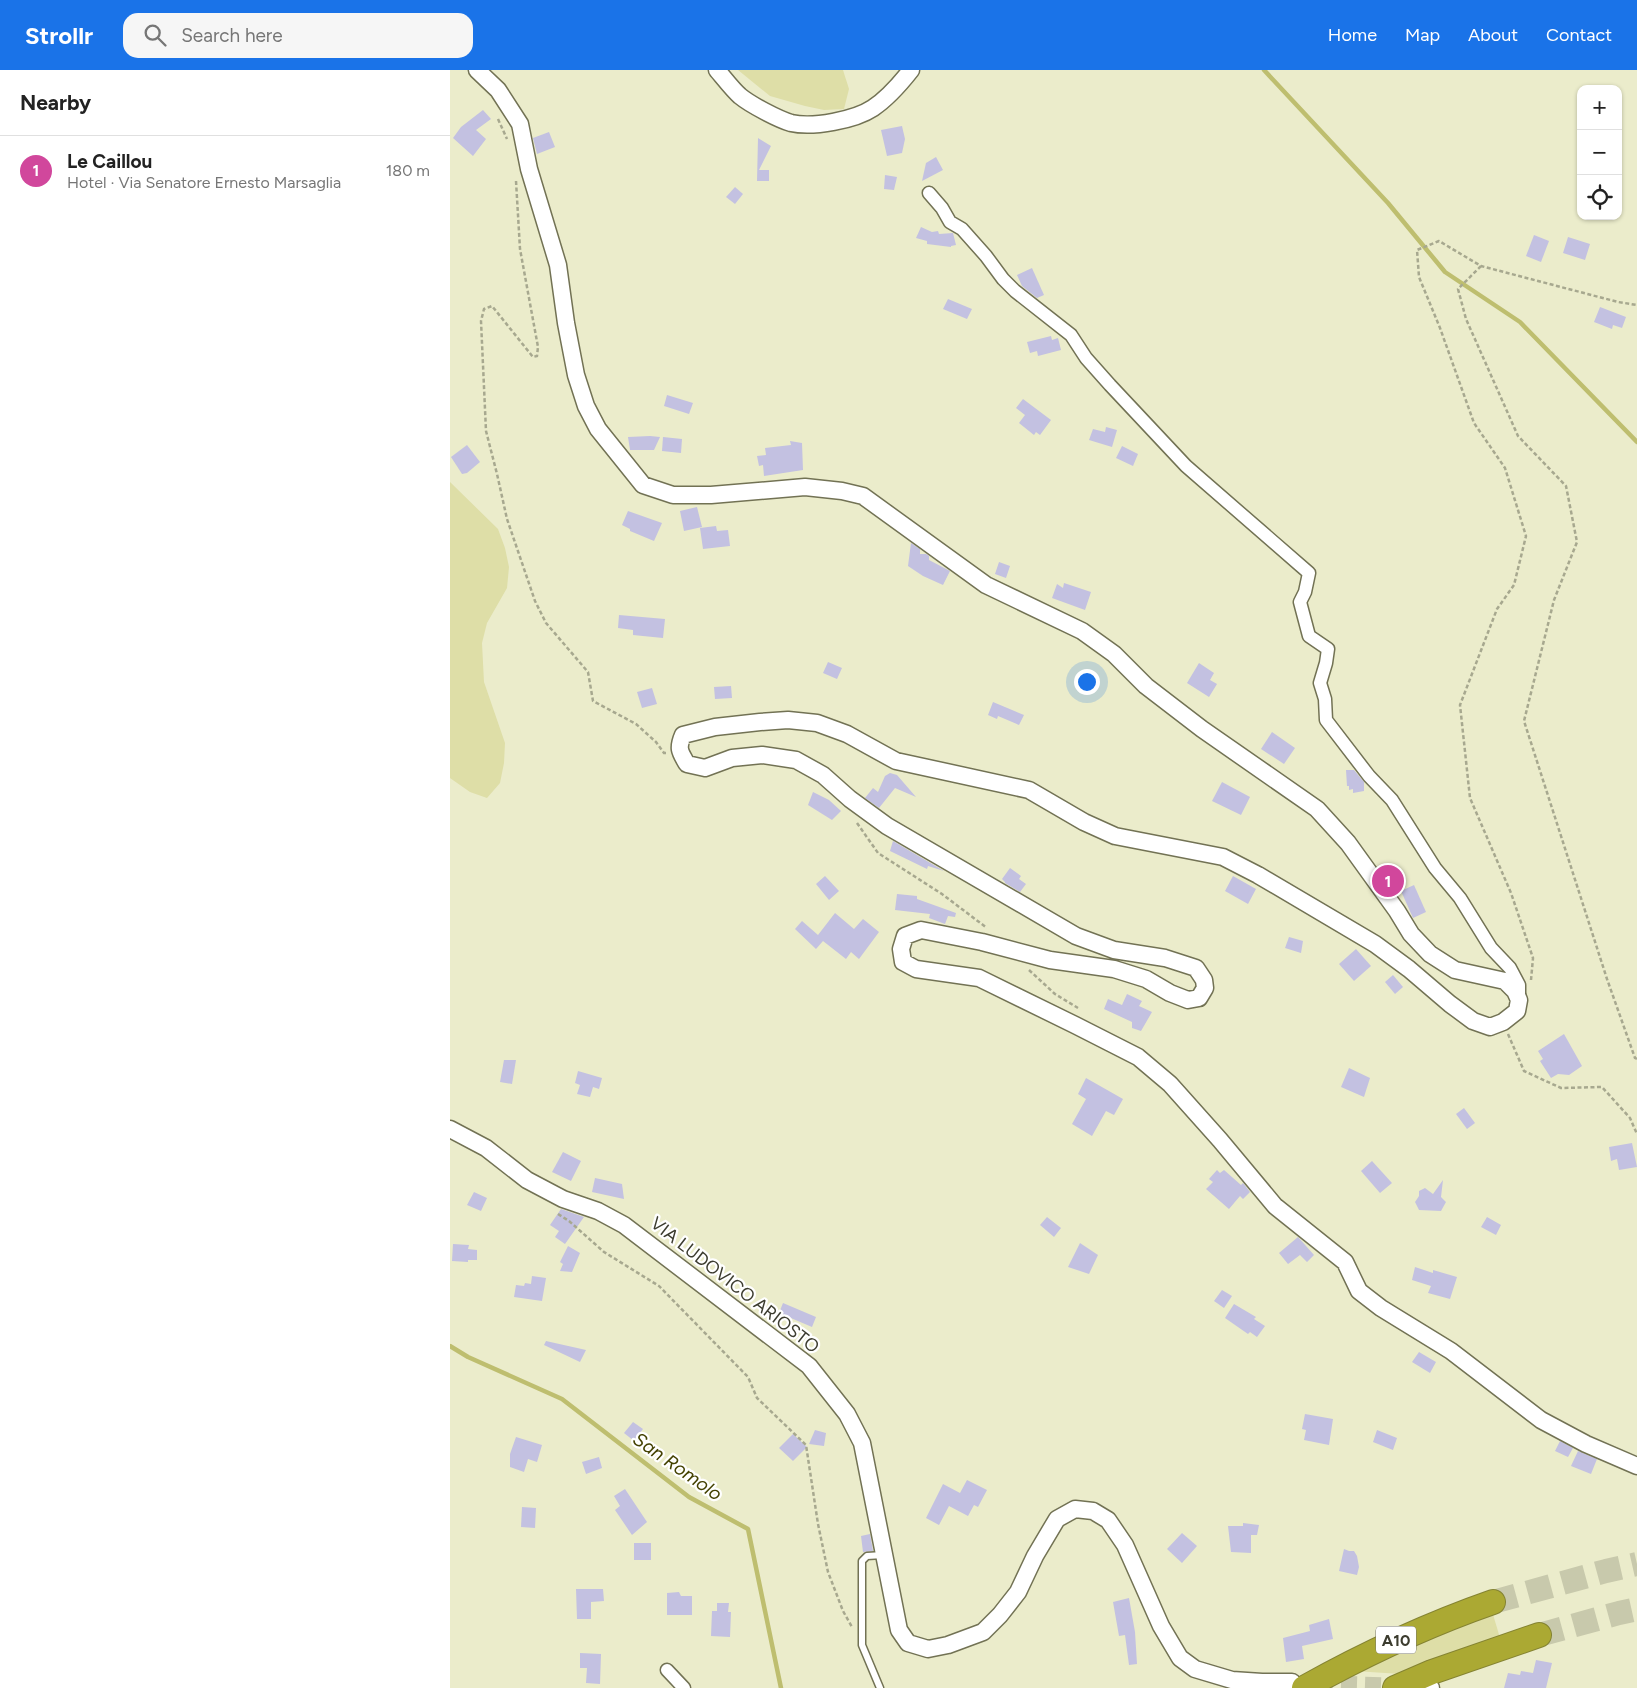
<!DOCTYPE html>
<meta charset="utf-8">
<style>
body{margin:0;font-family:Figtree,sans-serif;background:#f6f6f6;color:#222}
.controls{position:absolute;right:15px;top:15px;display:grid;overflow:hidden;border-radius:10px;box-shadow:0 1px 4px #0004}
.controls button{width:45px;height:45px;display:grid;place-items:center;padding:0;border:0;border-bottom:1px solid #e0e0e0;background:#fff;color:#222;font:25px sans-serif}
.you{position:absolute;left:636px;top:611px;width:18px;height:18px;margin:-12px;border:4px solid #fff;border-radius:50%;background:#1a73e8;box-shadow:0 0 0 8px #1a73e833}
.badge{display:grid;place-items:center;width:32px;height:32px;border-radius:50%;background:#1a73e8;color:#fff;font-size:16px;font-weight:700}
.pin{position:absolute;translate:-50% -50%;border:2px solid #fff;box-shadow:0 1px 5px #0006}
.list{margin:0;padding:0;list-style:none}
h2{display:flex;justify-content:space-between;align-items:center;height:65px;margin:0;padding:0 20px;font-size:21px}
h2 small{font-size:16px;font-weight:400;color:#767676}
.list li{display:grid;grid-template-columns:32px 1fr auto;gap:15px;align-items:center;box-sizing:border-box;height:70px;padding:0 20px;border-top:1px solid #e0e0e0}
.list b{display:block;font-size:19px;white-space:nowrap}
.list p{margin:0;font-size:16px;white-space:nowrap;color:#767676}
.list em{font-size:16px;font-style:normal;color:#767676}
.icon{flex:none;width:28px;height:28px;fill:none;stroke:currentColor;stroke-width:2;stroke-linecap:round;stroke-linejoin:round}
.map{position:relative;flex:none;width:1187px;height:1618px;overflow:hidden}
header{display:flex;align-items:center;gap:30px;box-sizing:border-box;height:70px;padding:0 25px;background:#1a73e8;color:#fff}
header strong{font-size:24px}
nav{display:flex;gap:28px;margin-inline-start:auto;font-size:18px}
.search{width:350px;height:45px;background:#f6f6f6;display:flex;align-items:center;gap:12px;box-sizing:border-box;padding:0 18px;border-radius:15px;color:#767676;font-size:19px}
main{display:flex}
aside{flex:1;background:#fff}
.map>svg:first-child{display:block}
.green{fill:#dedea7}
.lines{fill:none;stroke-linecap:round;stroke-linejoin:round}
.stream{stroke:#bebe6f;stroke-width:4.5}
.building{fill:#c3c1e1}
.tertiary-tunnel{stroke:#c8c9ac;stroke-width:16;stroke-dasharray:16 8;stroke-linecap:butt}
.motorway-tunnel{stroke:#c8c9ac;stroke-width:24;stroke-dasharray:24 12;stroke-linecap:butt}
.service-casing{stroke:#727254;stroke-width:9}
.minor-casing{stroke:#727254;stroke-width:15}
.tertiary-casing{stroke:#727254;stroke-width:19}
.motorway-casing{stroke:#848332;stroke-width:26}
.path{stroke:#a7a88f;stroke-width:2.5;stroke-dasharray:4 2.5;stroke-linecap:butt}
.service{stroke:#fff;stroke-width:6}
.minor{stroke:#fff;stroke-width:12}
.tertiary{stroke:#fff;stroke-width:16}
.motorway{stroke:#aba933;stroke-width:24}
.labels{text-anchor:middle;stroke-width:4.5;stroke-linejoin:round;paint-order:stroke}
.shield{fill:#fff;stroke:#76766d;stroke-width:1}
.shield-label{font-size:16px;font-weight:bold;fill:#3c3c2f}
.street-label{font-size:18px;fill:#3c3c2f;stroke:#fff}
.water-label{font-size:19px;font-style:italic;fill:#444202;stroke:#fff}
</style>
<header>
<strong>Strollr</strong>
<div class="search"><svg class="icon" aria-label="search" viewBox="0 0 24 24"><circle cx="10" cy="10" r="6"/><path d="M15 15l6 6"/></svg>Search here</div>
<nav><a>Home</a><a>Map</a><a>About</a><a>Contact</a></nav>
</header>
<main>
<aside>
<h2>Nearby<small></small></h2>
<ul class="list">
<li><span class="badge" style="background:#d1479c">1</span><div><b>Le Caillou</b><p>Hotel · Via Senatore Ernesto Marsaglia</p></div><em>180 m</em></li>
</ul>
</aside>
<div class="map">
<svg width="1187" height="1618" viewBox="0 0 1187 1618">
<rect width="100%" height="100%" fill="#ebeccb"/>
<g class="green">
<path d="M288 0H393L399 19 394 39 374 40 355 36 320 26Z"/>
<path d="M0 412 48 459 55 478 59 497 57 518 37 553 32 573 34 612 55 673 54 693 50 713 37 728 20 722 0 708Z"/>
<path d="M1042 1541 1050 1568 951 1604 904 1601Z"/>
</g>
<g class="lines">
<g class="stream">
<path d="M814 0 938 133 995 202 1070 252 1187 372"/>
<path d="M0 1276 18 1287 112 1329 239 1427 298 1459 331 1618"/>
</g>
</g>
<g class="building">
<path d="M33 40 41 49 26 60 36 69 23 86 3 68 11 57Z"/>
<path d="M452 56 455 69 452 83 437 86 431 60Z"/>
<path d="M99 62 105 77 87 84 83 68Z"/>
<path d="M308 68 321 76 309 100H319V111H307Z"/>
<path d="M486 87 493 100 472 111 476 93Z"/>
<path d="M435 105 447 107 444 120 434 119Z"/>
<path d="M285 117 293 124 285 134 276 127Z"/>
<path d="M471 157 482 162 488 161 489 164 503 163 506 175 501 176V177L477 174V171L466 168Z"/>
<path d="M1084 165 1099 171 1091 192 1076 186Z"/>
<path d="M1118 167 1140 174 1135 190 1113 183Z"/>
<path d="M582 198 594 225 587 228 572 216 567 205Z"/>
<path d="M498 229 522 239 517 249 493 239Z"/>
<path d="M1150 237 1176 247 1172 258 1163 255 1162 259 1144 252Z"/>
<path d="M601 266 602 270 608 268 611 280 588 286 587 281 580 283 577 272Z"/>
<path d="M217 325 243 333 239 344 214 336Z"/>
<path d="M573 329 601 350 590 365 586 362 584 365 569 353 575 345 566 338Z"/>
<path d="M656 357 667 360 662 377 639 370 643 359 655 362Z"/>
<path d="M200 366 210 367 204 380H180L178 367Z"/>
<path d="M213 367 232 369 231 383 212 381Z"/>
<path d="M340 371 352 373 353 400 314 406 313 395 309 396 307 386 316 385 315 378 341 375Z"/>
<path d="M17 375 30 392 17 403 12 404 1 387Z"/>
<path d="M672 376 688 384 683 396 666 388Z"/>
<path d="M247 437 252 457 234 461 230 441Z"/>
<path d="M178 441 212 453 204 471 180 461V459L172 455Z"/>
<path d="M266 456 267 461 278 460 280 476 253 479 250 458Z"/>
<path d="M461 473 470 479V484H476L479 486V490L500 501 493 515 473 506 458 496Z"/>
<path d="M549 492 560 496 556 508 545 504Z"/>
<path d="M614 513 641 522 635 540 602 528 607 514 613 518Z"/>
<path d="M169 545 215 549 213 568 183 565V560L168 558Z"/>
<path d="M378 592 392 598 387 609 373 603Z"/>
<path d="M749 593 764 603 760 610 767 614 759 627 737 613Z"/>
<path d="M281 616 282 628 265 629 264 617Z"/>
<path d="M202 618 207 634 192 638 187 622Z"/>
<path d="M543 632 574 645 569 655 548 646 547 649 538 645Z"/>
<path d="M822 662 845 678 834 694 811 679Z"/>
<path d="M896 700H904L914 712V721L903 723V719L899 720V716H897Z"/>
<path d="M440 703 447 705 466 727 445 718 429 738 415 728 423 718 428 722 435 706Z"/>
<path d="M772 712 800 727 791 745 762 731Z"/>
<path d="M363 722 379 730 391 741 382 750 358 735Z"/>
<path d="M443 771 494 801 478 796 477 799 440 781Z"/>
<path d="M560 798 571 806 569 809 576 814 570 822 555 813V812L552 809Z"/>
<path d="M375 806 389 821 379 830 366 814Z"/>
<path d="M783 806 806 819 798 834 775 821Z"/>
<path d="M964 815 976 842 963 848 951 821Z"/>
<path d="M447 824 467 826V829L506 843 505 847 498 846 495 854 479 848 480 844 445 840Z"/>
<path d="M385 843 404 859 413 849 429 862 409 889 401 882 396 889 373 871 366 879 345 859 352 851 368 865Z"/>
<path d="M839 867 853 871 851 883 835 878Z"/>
<path d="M906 879 921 896 904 911 889 894Z"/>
<path d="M943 905 953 917 945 924 935 912Z"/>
<path d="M677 924 692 931 689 936 702 942 691 961 682 958V952L654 939 658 929 672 935Z"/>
<path d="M1114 964 1132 996 1119 1005 1108 1004 1101 1008 1090 991 1093 989 1088 981Z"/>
<path d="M54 990H66L62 1014 50 1012Z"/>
<path d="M899 998 920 1008 914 1027 891 1017Z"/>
<path d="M128 1001 152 1008 149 1019 143 1017 140 1027 127 1024 130 1015 125 1013Z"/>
<path d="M636 1008 673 1029 664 1045 656 1041 642 1066 622 1054 636 1029 628 1024Z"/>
<path d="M1014 1038 1025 1053 1017 1059 1006 1044Z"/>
<path d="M1182 1073 1187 1097 1169 1100 1167 1089 1161 1091 1159 1077Z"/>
<path d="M113 1082 131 1091 121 1111 102 1102Z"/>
<path d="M922 1091 942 1113 930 1123 911 1101Z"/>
<path d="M767 1100 770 1103 774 1100 791 1115 793 1113 800 1122 793 1129 790 1126 779 1139 756 1119 763 1112 759 1109Z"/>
<path d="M145 1108 172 1114 174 1129 142 1122Z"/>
<path d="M993 1110 991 1127 996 1132 991 1141 969 1140 965 1132 969 1126V1121L975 1118 983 1124Z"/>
<path d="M24 1122 37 1128 31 1141 17 1135Z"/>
<path d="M111 1139 134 1147 115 1174 105 1167 109 1161 100 1155Z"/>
<path d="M597 1147 611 1158 604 1167 590 1155Z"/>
<path d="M1037 1147 1051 1155 1046 1165 1031 1157Z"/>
<path d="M848 1167 864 1185 857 1192 850 1185 838 1194 829 1183Z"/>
<path d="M630 1173 648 1185 639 1204 618 1197Z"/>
<path d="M3 1174 19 1175 18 1179 27 1180V1190H18V1192L2 1191Z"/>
<path d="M118 1176 130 1183 122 1202 110 1201 113 1194 110 1192Z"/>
<path d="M965 1197 983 1203V1200L1007 1207 1000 1229 978 1223 981 1216 962 1210Z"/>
<path d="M82 1206 96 1208 92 1231 64 1227 66 1215 74 1216 75 1213 81 1214Z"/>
<path d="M772 1220 782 1226 774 1238 764 1231Z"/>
<path d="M333 1233 366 1247 362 1257 329 1243Z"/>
<path d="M784 1234 806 1247 804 1249 815 1256 807 1267 800 1262 798 1264 775 1248Z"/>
<path d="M96 1271 136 1280 130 1292 94 1275Z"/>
<path d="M969 1282 986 1292 980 1303 962 1292Z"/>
<path d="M855 1344 883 1349 879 1375 854 1370 856 1360 852 1359Z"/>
<path d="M183 1352 193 1359 184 1371 174 1363Z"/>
<path d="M365 1360 376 1363 374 1376 359 1374Z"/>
<path d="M927 1360 947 1368 943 1380 923 1372Z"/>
<path d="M343 1364 357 1377 343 1391 329 1378Z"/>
<path d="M66 1367 92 1375 87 1392 78 1389 74 1402 60 1397V1384Z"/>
<path d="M1110 1371 1123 1378 1118 1387 1105 1381Z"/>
<path d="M1128 1381 1147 1389 1141 1404 1121 1396Z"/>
<path d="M149 1387 152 1398 136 1404 132 1392Z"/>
<path d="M517 1410 537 1420 528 1437 524 1435 518 1446 499 1436 489 1455 476 1448 493 1414 510 1423Z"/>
<path d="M175 1419 197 1452 182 1465 165 1440 170 1436 164 1426Z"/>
<path d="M72 1437 86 1438 85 1458 71 1457Z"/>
<path d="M793 1453 809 1455 807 1465H801V1483L781 1482 778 1456H793Z"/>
<path d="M732 1463 747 1476 732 1493 717 1479Z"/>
<path d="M420 1464 423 1481 413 1482 411 1466Z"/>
<rect x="184" y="1473" width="17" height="17"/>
<path d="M894 1479 899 1481H904L907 1486 909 1497 907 1505 889 1501Z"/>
<path d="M126 1519H153L154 1531 141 1532V1549H127Z"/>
<path d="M229 1522 231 1526H242V1545H217V1523Z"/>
<path d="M679 1528 685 1562 687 1594 679 1595 675 1565 669 1566 663 1532Z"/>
<path d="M267 1533H279L278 1542H281L280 1567 261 1566 262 1541H267Z"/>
<path d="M879 1549 883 1569 852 1576 854 1589 836 1592 833 1568 860 1561 859 1555Z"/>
<path d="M130 1583 151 1584 150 1614 136 1613 137 1598H130Z"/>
<path d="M1086 1590 1102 1593 1096 1618H1054L1058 1603 1070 1605 1071 1601 1083 1603Z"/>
</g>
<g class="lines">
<path class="tertiary-tunnel" d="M867 1613 955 1616"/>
<g class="motorway-tunnel">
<path d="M1043 1532 1156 1501 1187 1494"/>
<path d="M1089 1565 1169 1543 1187 1539"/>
</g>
<defs>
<path id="service" d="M430 1618 412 1575V1491L417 1486 433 1485"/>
<g id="minor">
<path d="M479 123 492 138 500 152 512 159 536 186 553 209 565 221 621 265 636 288 660 315 736 396 859 503 855 522 850 532 859 566 878 579 876 593 870 613 875 629 876 650 919 706 942 730 985 798 1010 828 1041 878 1060 898 1069 915V928"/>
<path d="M217 1600 234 1618"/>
</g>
<g id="tertiary">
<path d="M27 0 48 20 70 54 79 99 108 195 116 253 126 305 136 336 148 359 193 415 223 425H261L355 417 392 421 413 426 536 515 632 561 664 584 696 616 752 659 867 739 898 773 947 841 961 864 980 884 1005 900 1055 911 1065 921 1069 930 1067 941 1053 952 1040 957 1023 951 1000 934 959 899 925 874 808 805 773 787 665 766 634 752 579 720 446 691 397 664 367 653 338 650 310 652 265 657 233 665C227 679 230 682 237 694L255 698 282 688 312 685 346 690 373 705 400 729 437 756 626 866 664 880 715 888 746 898 754 910 755 918 749 928 738 930 720 923 696 909 664 899 600 890 532 872 471 860 455 866 451 879 453 892 466 899 529 908 625 955 688 987 720 1014 770 1070 825 1136 895 1192 909 1221 931 1238 1001 1281 1091 1350 1136 1374 1187 1396"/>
<path d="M267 0C274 8 282 19 290 26 301 35 328 49 341 53 363 58 405 50 423 38 438 28 450 14 461 0"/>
<path d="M0 1059 36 1078 77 1110 113 1129 148 1141 174 1155 359 1296 397 1344 412 1373 449 1560 458 1573 478 1579 498 1575 533 1562 550 1545 568 1522 585 1486 607 1449 625 1439 643 1441 658 1450 675 1475 711 1556 730 1588 745 1599 782 1610 812 1612H842"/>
<path d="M978 1618H981"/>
</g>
<g id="motorway">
<path d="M854 1618C915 1584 977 1555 1043 1532"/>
<path d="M945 1618 982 1602 1089 1565"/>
</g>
</defs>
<use href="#service" class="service-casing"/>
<use href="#minor" class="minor-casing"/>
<use href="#tertiary" class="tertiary-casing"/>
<use href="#motorway" class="motorway-casing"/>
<g class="path">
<path d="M48 49 57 69"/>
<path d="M66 111 70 179 88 277 87 286 83 287 42 236 34 239 31 251 36 361 47 404 57 449 85 531 96 553 138 602 143 631 186 654 206 672 214 683H216"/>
<path d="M1031 196 1008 219 1016 249 1068 366 1116 416 1127 472 1104 530 1074 651 1157 909 1185 988 1187 989"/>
<path d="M407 753 428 783 492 824 537 858"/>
<path d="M579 900 605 924 628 938"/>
<path d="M1081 910 1083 888 1061 823 1020 728 1010 635 1047 539 1064 515 1076 466 1055 398 1024 353 990 258 969 207 967 180 989 171 1031 196 1168 232 1187 235"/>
<path d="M1058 964 1074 1001 1111 1018 1152 1017 1180 1048 1187 1064"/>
<path d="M108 1144 119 1151 154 1182 209 1216 298 1307 307 1328 356 1375 368 1454 378 1502 393 1541 402 1557"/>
</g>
<use href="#service" class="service"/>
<use href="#minor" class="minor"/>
<use href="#tertiary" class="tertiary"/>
<use href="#motorway" class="motorway"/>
</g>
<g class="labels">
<rect class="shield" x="926" y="1556.5" width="40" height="27" rx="4"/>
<g class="shield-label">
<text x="946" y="1576">A10</text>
</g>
<g class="street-label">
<text transform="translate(285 1215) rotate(38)" y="6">VIA LUDOVICO ARIOSTO</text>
</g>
<g class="water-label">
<text transform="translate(228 1396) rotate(35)" y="7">San Romolo</text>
</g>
</g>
</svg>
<div class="controls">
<button>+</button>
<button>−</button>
<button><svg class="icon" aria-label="locate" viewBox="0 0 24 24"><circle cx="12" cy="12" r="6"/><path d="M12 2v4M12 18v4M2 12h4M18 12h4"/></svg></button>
</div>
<div class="you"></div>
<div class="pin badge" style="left:938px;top:811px;background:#d1479c">1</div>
</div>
</main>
